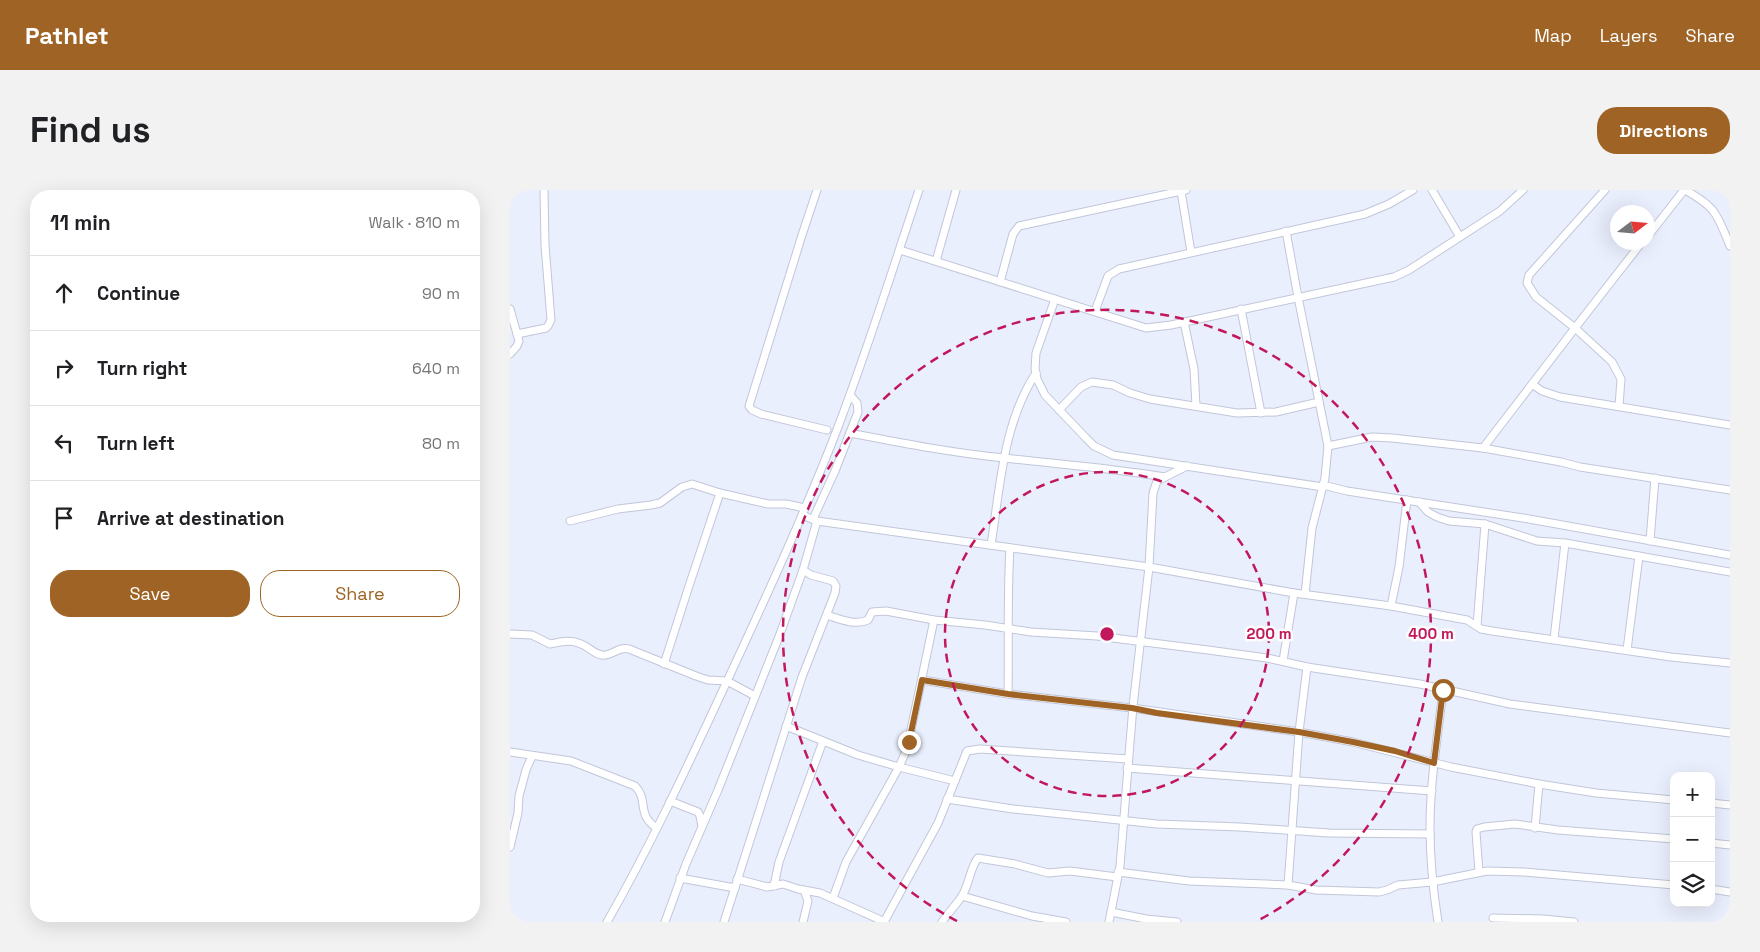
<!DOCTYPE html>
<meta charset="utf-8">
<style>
body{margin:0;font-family:"Space Grotesk",sans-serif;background:#f2f2f2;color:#202124}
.controls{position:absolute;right:15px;bottom:15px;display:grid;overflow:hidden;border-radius:10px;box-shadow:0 5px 20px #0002}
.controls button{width:45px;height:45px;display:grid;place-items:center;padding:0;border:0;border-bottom:1px solid #e0e0e0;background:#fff;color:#202124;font:25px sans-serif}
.compass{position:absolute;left:1100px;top:15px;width:45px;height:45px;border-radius:50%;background:#fff;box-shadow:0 5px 20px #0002;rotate:74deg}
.stop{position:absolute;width:15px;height:15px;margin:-11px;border:4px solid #9f6425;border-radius:50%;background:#fff}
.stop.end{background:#9f6425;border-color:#fff;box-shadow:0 1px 5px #0008}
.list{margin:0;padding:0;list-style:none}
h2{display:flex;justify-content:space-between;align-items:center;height:65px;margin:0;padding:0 20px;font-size:21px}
h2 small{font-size:16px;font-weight:400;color:#757577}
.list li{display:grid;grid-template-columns:32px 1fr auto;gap:15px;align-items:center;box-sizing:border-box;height:75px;padding:0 20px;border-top:1px solid #e0e0e0}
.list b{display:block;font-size:19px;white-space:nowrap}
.list em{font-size:16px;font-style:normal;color:#757577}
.actions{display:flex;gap:10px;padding:15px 20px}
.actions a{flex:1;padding:11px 0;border:1px solid #9f6425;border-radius:20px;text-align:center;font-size:18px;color:#9f6425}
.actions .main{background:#9f6425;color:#fff}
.icon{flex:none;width:28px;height:28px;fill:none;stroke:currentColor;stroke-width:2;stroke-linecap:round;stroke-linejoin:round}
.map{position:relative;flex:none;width:1220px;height:732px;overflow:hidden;border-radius:20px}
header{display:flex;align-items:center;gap:30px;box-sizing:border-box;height:70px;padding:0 25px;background:#9f6425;color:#fff}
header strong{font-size:24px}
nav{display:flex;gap:28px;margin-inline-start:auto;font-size:18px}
.intro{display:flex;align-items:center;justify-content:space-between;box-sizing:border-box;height:120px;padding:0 30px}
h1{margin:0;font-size:35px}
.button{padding:12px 22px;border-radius:20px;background:#9f6425;color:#fff;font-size:18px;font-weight:700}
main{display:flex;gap:30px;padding:0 30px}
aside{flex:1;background:#fff;border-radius:20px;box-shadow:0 5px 20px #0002}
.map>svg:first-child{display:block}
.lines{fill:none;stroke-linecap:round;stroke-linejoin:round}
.minor-casing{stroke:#c1c6d9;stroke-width:9}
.minor{stroke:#fff;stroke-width:7}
.route{stroke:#9f6425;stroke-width:6}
.ring{fill:none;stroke:#c2185b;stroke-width:2.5;stroke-dasharray:9 6}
.centre{fill:#c2185b;stroke:#fcfcfc;stroke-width:2.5}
.ring-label{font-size:15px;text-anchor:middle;font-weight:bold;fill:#c2185b;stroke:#fcfcfc;stroke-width:5;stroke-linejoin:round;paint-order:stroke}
</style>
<header>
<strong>Pathlet</strong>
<nav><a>Map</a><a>Layers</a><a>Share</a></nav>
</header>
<div class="intro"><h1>Find us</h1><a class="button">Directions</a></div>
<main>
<aside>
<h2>11 min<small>Walk · 810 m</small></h2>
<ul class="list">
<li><svg class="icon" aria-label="ahead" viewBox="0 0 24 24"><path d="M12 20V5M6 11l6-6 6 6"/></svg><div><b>Continue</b></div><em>90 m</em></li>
<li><svg class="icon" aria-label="right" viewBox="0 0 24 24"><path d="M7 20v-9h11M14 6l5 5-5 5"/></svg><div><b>Turn right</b></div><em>640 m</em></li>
<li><svg class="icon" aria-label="left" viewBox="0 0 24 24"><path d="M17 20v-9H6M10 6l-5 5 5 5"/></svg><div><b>Turn left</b></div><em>80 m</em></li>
<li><svg class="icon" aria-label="arrive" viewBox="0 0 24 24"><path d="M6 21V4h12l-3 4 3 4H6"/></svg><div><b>Arrive at destination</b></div></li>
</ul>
<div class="actions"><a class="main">Save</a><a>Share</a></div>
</aside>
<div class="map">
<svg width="1220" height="732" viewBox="0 0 1220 732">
<rect width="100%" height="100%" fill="#eaeffe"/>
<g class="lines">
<defs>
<g id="minor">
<path d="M307 0 292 45 239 216 242 220 251 224 317 240"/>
<path d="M922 0 950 47"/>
<path d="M1095 0 1019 85 1017 93 1026 107 1065 138 1102 172 1111 189 1109 216"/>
<path d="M1175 0C1206 17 1207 24 1220 56"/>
<path d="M671 1 681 62"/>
<path d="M776 41 788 107 818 256 815 288 802 338 795 404"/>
<path d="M1138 46 1174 0"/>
<path d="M390 60 636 138 661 135 884 87 899 80 990 21 1013 0"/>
<path d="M426 71 446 0"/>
<path d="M490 92 503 44 509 36 676 0"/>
<path d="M545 109 526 163 525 179 527 189 535 205 576 248 584 256 603 265 813 297"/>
<path d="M0 119 9 151 7 156 0 164"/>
<path d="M731 119 751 223"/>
<path d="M585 121 598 86 609 79 855 24 879 14 903 0"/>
<path d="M674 132 684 179 686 216"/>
<path d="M7 144 36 138 38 136 41 130 35 55 34 0"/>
<path d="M1022 194 1032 201 1050 207 1220 235"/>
<path d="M549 220 571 197 582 192 603 195 620 203 640 209 727 223 766 222 809 212"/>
<path d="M340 243C392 253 443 263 495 268 548 274 602 278 655 287"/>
<path d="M818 256 862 247 882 248 973 258 1051 272 1070 277 1220 300"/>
<path d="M973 258 1065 138 1132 52"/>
<path d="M813 295 837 301 1013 328 1220 365"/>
<path d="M909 312 918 322 927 327 939 331 975 334 1027 351 1055 353 1220 382"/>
<path d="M292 325 307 331 639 377 784 403 881 416 957 430 971 439 982 441 1161 467 1220 473"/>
<path d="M303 329 325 281 348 222 347 213 340 205"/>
<path d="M60 331 108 319 141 315 150 313 172 297 182 294 210 303 258 314H276L295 318"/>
<path d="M1140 351 1145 288"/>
<path d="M481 355C490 298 493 233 526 183"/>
<path d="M881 416 889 377 897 310"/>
<path d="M317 425C329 429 345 436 358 430L362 422 376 421 424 430 475 435 521 442 587 446 698 460 757 468 797 477 910 494 1000 514 1220 543"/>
<path d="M967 436 975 334"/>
<path d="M0 444 22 445 40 454C51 452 60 449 71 454 79 457 84 464 92 465 102 467 107 456 119 459L186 486 198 490 217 491 245 506"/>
<path d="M1044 449 1055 353"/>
<path d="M1117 460 1129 366"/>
<path d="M773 471 784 403"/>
<path d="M154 474 179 396 210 303"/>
<path d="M412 490 498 504 622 518 789 542 843 552 941 577 1029 594 1086 603 1164 610"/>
<path d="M498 504C499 456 497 407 500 358"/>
<path d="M276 536 348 565 389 577 445 591"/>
<path d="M0 562 61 571 125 596C139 610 126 625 147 638"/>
<path d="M617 578 922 601"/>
<path d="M437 609 503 619 647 634 730 637 819 643 920 644"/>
<path d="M160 611 188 622 190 626 192 636"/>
<path d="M1201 613 1220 615"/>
<path d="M1025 638 1029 594"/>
<path d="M1201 653 1220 655"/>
<path d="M0 657 8 623 9 606 16 580 22 566"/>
<path d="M608 682 679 691 778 695 806 700 869 702 877 700 888 695 922 692 977 681 1014 682 1164 695"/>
<path d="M969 682 966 642 967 639 974 637 1005 634 1048 640 1164 649"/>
<path d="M170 688 225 698"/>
<path d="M227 689 257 697 273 694 288 699 310 703 375 732"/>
<path d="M778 695 789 542 797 477"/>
<path d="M264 696 269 672 313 551"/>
<path d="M1201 699 1220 702"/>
<path d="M452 706 522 726 556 732"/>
<path d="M323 708 336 672 389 577 397 559 424 430"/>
<path d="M601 722 636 729 667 732"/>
<path d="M983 728 1033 729 1064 732"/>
<path d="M97 732C137 662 171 590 205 517 246 429 287 341 323 250 355 168 381 84 409 0"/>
<path d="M155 732 176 674 208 600 270 444 293 380 307 331"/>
<path d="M214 732 292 487 325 403 326 396 323 391 301 385 293 380"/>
<path d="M293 732 298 711 294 700"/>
<path d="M374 732 428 633 457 561 470 559 618 569"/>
<path d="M432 732C438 723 446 715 452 706 459 695 461 675 468 668L505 674 538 683 560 681 607 687"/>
<path d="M599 732 610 676 623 516 639 377 643 303 647 291 677 276"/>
<path d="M928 732C923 700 920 669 920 637 920 591 928 545 933 500"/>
</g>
</defs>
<use href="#minor" class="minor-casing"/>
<use href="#minor" class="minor"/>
</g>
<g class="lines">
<path class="route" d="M399 552 412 490 498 504 622 518 647 523 789 542 843 552 885 561 924 573 933 500"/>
</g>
<g class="ring">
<circle cx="597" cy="444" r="162"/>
<path d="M447 731A324 324 0 1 1 747 731"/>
</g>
<circle cx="597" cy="444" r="8" class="centre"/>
<g class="ring-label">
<text x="759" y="449">200 m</text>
<text x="921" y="449">400 m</text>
</g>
</svg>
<div class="controls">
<button>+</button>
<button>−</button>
<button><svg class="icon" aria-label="layers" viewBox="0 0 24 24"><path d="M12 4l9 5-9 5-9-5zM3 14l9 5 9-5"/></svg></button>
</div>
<svg class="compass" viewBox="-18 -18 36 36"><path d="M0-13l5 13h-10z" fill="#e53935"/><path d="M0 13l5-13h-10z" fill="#757577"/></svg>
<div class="stop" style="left:933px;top:500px"></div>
<div class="stop end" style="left:399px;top:552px"></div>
</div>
</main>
